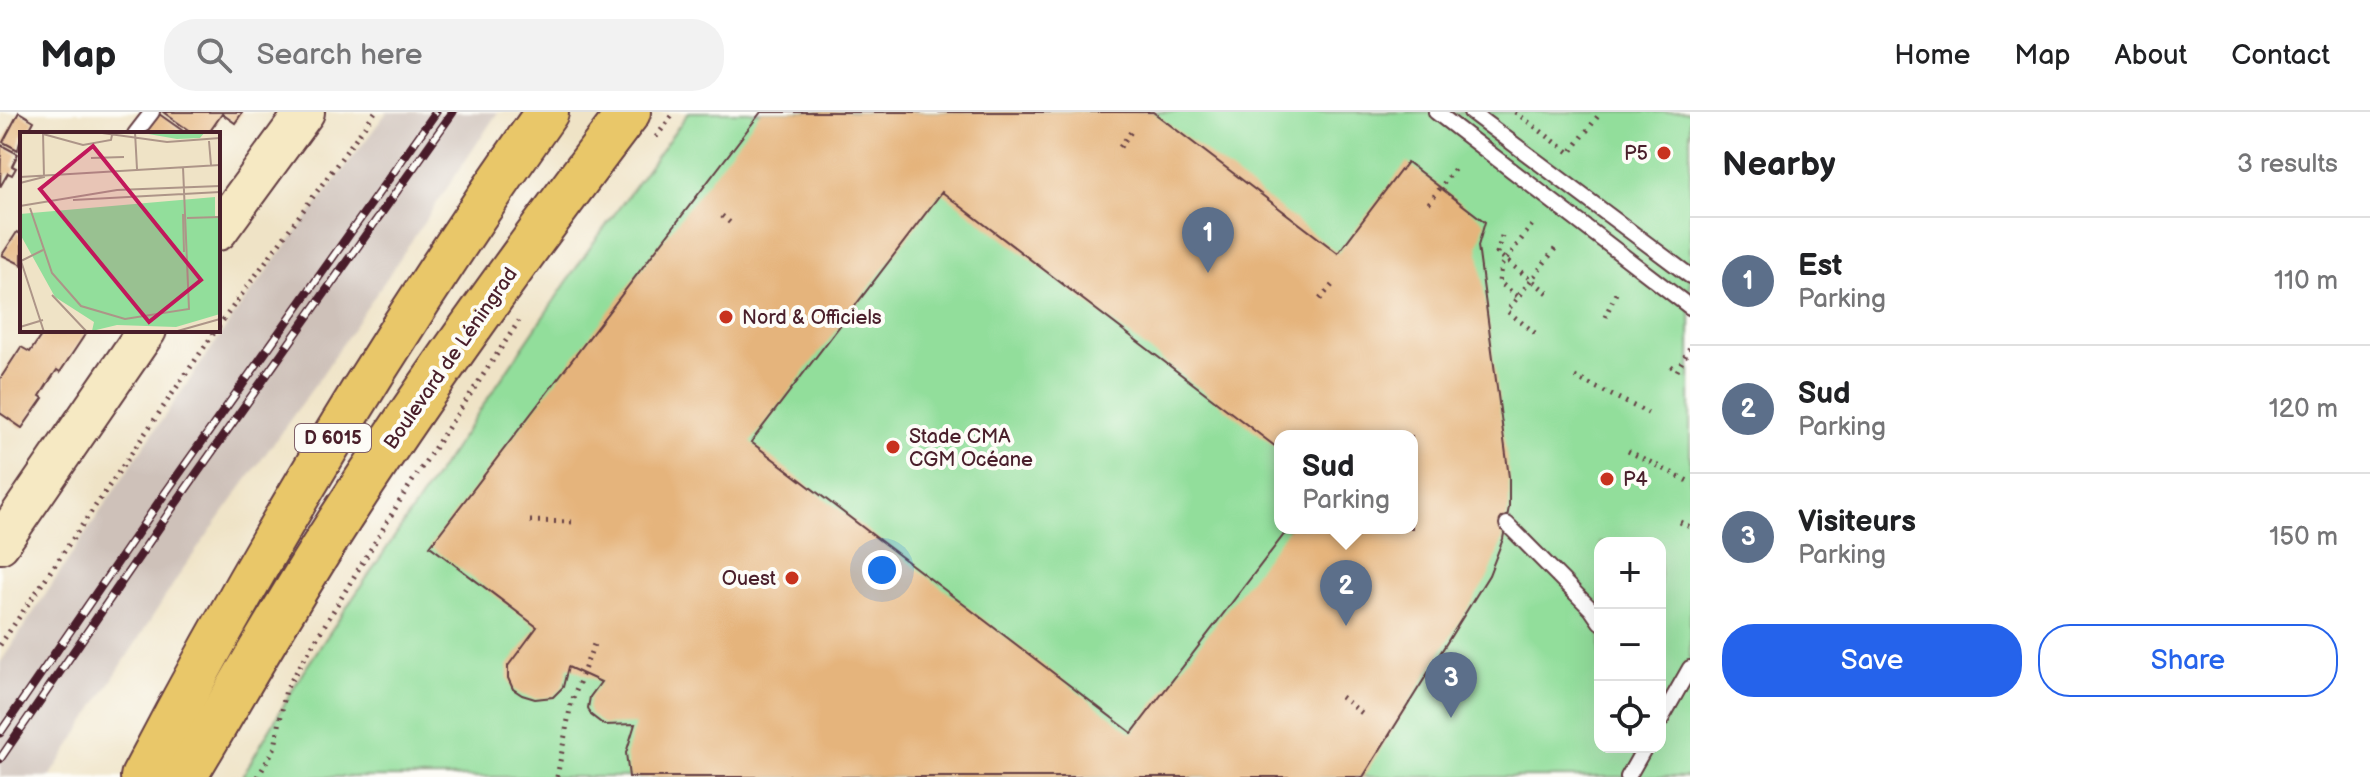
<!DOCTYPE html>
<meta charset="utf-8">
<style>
body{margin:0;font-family:"Balsamiq Sans",sans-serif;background:#f2f2f2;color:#202124}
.controls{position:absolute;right:24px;bottom:24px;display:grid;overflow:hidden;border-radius:16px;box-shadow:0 8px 32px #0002}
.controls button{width:72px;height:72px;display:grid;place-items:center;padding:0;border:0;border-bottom:2px solid #e0e0e0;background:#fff;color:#202124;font:40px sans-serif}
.you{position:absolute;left:882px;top:458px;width:28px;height:28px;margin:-20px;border:6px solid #fff;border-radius:50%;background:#1a73e8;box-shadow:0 0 0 12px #1a73e833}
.badge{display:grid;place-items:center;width:52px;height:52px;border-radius:50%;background:#2563eb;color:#fff;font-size:26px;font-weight:700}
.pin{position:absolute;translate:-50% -66px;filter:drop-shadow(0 2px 4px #0008)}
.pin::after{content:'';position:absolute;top:42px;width:28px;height:24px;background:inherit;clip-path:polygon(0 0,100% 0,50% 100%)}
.popup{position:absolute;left:1274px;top:318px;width:144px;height:104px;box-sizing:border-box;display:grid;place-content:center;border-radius:16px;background:#fff;filter:drop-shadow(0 2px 6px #0005);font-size:26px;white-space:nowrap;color:#757577}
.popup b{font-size:30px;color:#202124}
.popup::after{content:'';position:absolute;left:50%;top:100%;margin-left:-16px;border:16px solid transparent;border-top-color:#fff}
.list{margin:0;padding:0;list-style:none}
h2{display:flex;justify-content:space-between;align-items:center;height:104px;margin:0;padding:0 32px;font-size:34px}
h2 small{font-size:26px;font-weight:400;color:#757577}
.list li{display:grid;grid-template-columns:52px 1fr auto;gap:24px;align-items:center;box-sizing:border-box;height:128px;padding:0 32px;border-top:2px solid #e0e0e0}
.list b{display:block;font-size:30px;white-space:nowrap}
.list p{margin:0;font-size:26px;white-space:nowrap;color:#757577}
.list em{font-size:26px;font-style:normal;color:#757577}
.actions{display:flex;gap:16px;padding:24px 32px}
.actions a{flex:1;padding:18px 0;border:2px solid #2563eb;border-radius:32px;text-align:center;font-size:28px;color:#2563eb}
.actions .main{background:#2563eb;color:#fff}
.icon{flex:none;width:44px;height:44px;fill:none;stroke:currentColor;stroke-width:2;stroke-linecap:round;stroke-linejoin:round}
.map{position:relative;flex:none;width:1690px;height:665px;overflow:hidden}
header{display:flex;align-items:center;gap:48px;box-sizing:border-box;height:112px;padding:0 40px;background:#fff;border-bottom:2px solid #e0e0e0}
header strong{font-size:38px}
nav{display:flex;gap:44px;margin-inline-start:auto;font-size:28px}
.search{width:560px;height:72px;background:#f2f2f2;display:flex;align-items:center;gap:20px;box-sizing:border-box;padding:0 28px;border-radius:32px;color:#757577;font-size:30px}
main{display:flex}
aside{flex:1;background:#fff}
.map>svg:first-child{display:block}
.industrial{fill:#cec1b9}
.green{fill:#92de9b;stroke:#6e7e63;stroke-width:2;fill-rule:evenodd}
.building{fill:#e5b47b;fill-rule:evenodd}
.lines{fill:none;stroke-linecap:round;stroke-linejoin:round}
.lane-casing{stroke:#633c42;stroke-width:18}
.secondary-casing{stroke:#633c42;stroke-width:42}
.primary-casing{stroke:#633c42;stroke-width:46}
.path{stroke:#633c42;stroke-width:5;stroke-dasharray:2 6;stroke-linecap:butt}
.lane{stroke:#fff;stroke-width:14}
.secondary{stroke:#f6e9c3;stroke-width:38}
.primary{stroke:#e9c769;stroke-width:42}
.rail-casing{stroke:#4a1f2b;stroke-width:9}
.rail{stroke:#fdfcf7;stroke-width:6;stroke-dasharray:18;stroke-linecap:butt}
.poi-dot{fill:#c8321e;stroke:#fdfcf7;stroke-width:3}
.labels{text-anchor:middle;stroke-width:8;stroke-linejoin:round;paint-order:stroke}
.shield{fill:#fdfcf7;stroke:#806168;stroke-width:2}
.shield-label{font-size:18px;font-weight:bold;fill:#4a1f2b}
.poi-label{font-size:20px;fill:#4a1f2b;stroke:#fdfcf7;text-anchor:start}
.street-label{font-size:20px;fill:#4a1f2b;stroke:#fdfcf7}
.inset-road{fill:none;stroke:#ad9588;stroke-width:2}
.view{fill:#c2185b;fill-opacity:0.15;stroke:#c2185b;stroke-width:4}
.inset-edge{fill:none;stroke:#4a1f2b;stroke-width:4}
</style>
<header>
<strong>Map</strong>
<div class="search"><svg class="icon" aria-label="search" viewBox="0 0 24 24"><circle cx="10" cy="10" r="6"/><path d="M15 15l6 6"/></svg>Search here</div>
<nav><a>Home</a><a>Map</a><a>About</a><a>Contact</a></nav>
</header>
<main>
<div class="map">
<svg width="1690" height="665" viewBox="0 0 1690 665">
<rect width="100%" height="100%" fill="#fdfcf7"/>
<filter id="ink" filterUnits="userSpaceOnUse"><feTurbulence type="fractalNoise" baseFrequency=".0125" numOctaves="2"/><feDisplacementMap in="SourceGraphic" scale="16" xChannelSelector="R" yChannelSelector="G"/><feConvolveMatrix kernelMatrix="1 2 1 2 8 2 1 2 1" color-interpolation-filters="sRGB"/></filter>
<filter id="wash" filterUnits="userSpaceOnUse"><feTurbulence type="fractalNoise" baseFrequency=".006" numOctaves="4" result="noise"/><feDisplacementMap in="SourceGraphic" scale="32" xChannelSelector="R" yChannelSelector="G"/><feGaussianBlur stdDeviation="1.8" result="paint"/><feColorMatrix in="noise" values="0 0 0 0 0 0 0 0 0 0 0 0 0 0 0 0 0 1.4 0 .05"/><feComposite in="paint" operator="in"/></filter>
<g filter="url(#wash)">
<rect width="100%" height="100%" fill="#efe3c6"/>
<path class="industrial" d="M387 0H498L315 273 183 457 50 665H0V551L137 344 238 198Z"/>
<path class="green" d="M689 0H1690V665H242L303 560 589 137ZM1280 324H1412V416H1280ZM1600 431H1660V635H1600Z"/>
<g id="blocks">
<g class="building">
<path d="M19 0 34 9 27 22H22L18 38 3 30Z"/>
<path d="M163 0H240L242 1 235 11 222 2 208 22H194Z"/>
<path d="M761 0H1153L1338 141 1407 50 1485 110 1478 134 1509 365V395L1503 427 1489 463 1363 665H629L626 641 635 612 604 613 591 603 588 596 590 585 601 570 568 555 563 575 553 585 535 587 522 583 513 577 508 566V554L537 515 430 434ZM942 80 1280 338V324H1412V416H1289L1132 621 751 330Z"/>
<path d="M159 2 183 19 181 22H144Z"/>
<path d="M1 33 18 42 12 54 16 56 12 63 8 61 0 75Z"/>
<path d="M17 120 22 123V153L2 143Z"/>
<path d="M45 218H88L60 260 57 258 48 271 40 284 43 286 22 316 0 301V267L21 235 30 240Z"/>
</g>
</g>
</g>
<g filter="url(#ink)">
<use href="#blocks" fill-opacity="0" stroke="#633c42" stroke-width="2"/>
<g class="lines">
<defs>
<g id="lane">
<path d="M1436 0 1690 195"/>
<path d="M1471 0 1690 164"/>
<path d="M135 22 152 0"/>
<path d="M1507 412 1591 497 1600 510"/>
<path d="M1660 609 1690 556"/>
<path d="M1628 665 1645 635"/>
</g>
<g id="secondary">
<path d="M218 119 305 0"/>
<path d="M0 432 147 218"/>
</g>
<g id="primary">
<path d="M142 665C262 435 397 212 547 0"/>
<path d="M185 665C239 575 290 483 348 395 436 259 531 129 629 0"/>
</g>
</defs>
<use href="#lane" class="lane-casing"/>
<use href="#secondary" class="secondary-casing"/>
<use href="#primary" class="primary-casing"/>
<g class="path">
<path d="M1515 0 1570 41 1601 0"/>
<path d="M656 25 675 0"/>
<path d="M1120 35 1133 17"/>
<path d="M1429 91 1456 55"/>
<path d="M722 104 734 114"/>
<path d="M1502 124 1497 141 1548 181"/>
<path d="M1517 184 1499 170 1501 154 1532 113"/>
<path d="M1320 187 1334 171"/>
<path d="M1605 205 1617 179"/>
<path d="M218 215 375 0"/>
<path d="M1535 221 1507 199 1558 133"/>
<path d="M1671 254 1677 259 1690 235"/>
<path d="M1575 265 1648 301"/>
<path d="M1628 339 1690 370"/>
<path d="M530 409 576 410"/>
<path d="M1680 410 1690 415"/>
<path d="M0 533 216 218"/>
<path d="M1341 585 1362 601"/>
<path d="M258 665 275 635 286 577 404 382 519 209"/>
<path d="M557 665 571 592 596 527"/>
<path d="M790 665 794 660"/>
</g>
<use href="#lane" class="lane"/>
<use href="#secondary" class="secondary"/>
<use href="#primary" class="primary"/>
<defs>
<g id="rail">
<path d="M0 621 161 387 436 0"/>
<path d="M0 647 173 395 453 0"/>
</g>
</defs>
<use href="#rail" class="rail-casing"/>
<use href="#rail" class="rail"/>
</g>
</g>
<g class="poi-dot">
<circle cx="1664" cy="41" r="8"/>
<circle cx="726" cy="205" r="8"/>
<circle cx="893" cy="335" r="8"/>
<circle cx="1607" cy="367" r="8"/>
<circle cx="792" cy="466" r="8"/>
</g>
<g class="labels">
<rect class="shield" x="295" y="312" width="76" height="28" rx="6"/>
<g class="shield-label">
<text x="333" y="332">D 6015</text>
</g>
<g class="poi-label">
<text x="1648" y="48" text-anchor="end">P5</text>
<text x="742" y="212">Nord &amp; Officiels</text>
<text x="909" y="331">Stade CMA<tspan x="909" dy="23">CGM Océane</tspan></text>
<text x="1623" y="374">P4</text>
<text x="776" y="473" text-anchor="end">Ouest</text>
</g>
<g class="street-label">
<text transform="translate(450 246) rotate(-55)" y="7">Boulevard de Léningrad</text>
</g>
</g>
<g transform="translate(20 20)">
<rect width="200" height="200" fill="#efe3c6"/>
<path d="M117 0H185L180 6 157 7ZM195 65V84H200V182L156 195 97 193 72 199 74 190 35 165 0 102V82Z" fill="#92de9b"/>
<path class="inset-road" d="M75 0 147 10 200 6M115 0 117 37M23 2 63 13 91 8 92 3M189 9 191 33M71 26 104 25M0 45 200 33M0 51 24 45 23 0M53 68 200 60M0 74 97 58 200 54M10 76 32 141 61 174 105 187 169 177 163 35M163 82 164 120M167 86 200 85M1 129 24 200M1 129 23 118M32 163 67 200M0 195 23 188M91 200H137M154 200 200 187"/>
<path class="view" d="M73 14 181 148 129 190 20 57Z"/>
<rect width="200" height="200" class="inset-edge"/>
</g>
</svg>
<div class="controls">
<button>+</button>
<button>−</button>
<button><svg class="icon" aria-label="locate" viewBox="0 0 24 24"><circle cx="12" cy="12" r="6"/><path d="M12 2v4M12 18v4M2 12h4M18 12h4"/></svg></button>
</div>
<div class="you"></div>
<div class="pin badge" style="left:1208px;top:161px;background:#5c6f8a">1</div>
<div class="pin badge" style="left:1346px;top:514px;background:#5c6f8a">2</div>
<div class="popup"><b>Sud</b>Parking</div>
<div class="pin badge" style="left:1451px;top:606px;background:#5c6f8a">3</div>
</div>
<aside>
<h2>Nearby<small>3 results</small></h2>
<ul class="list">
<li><span class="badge" style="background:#5c6f8a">1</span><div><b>Est</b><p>Parking</p></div><em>110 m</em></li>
<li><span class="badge" style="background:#5c6f8a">2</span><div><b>Sud</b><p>Parking</p></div><em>120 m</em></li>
<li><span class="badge" style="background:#5c6f8a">3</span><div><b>Visiteurs</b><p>Parking</p></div><em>150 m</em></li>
</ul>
<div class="actions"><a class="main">Save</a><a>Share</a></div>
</aside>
</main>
